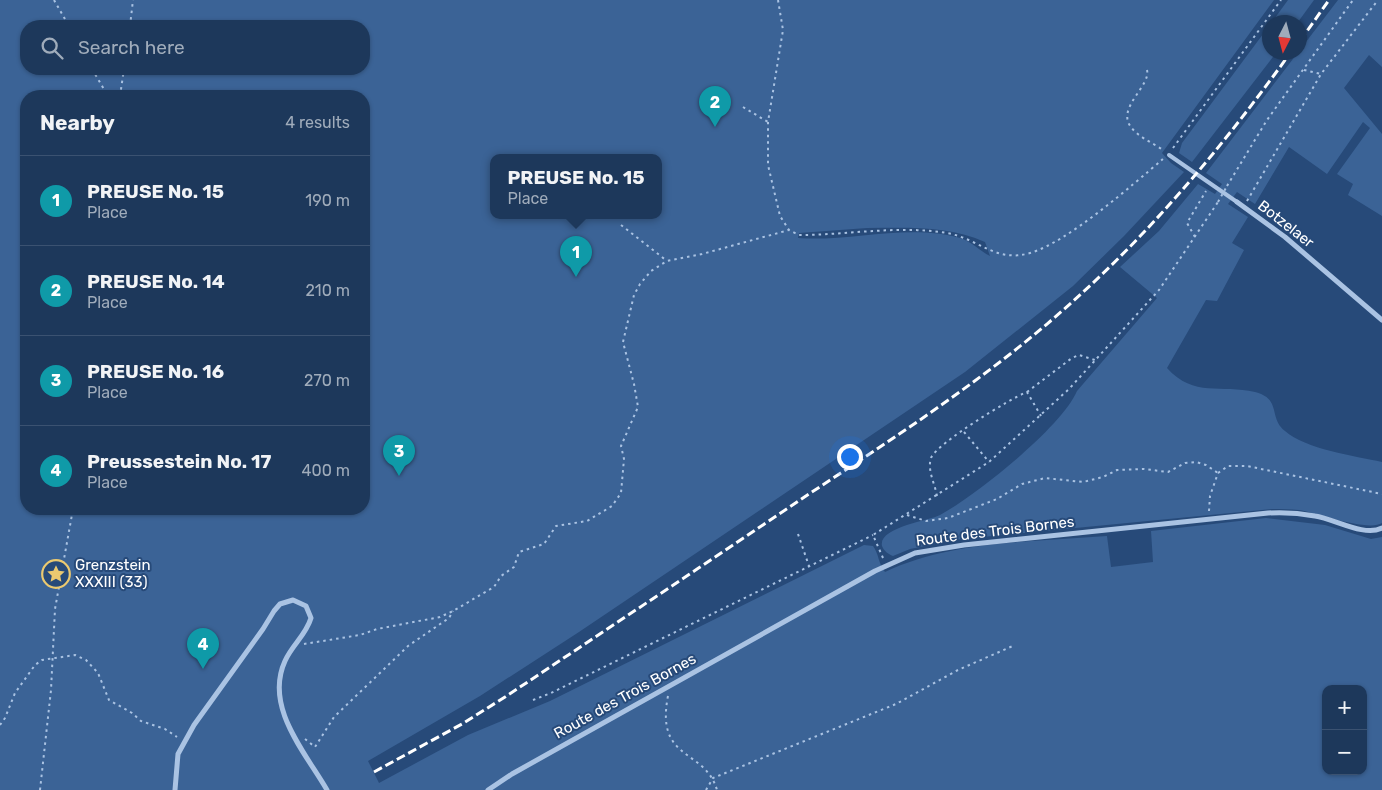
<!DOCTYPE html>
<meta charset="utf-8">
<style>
body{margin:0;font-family:Rubik,sans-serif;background:#253f61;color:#f1f3f6}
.controls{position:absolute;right:15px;bottom:15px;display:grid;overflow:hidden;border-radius:10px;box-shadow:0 1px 4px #0004}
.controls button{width:45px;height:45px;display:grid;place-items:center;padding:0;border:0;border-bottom:1px solid #3b5271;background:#1d385b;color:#f1f3f6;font:25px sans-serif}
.compass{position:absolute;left:1262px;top:15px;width:45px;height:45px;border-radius:50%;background:#1d385b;box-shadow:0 1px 4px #0004;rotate:186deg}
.you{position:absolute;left:849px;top:456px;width:18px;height:18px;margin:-12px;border:4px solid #fff;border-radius:50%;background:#1a73e8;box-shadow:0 0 0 8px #1a73e833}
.badge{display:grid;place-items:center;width:32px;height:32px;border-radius:50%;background:#d6ab8b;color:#fff;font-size:16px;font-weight:700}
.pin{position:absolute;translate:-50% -41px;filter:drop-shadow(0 1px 2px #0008)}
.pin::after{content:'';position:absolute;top:26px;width:18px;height:15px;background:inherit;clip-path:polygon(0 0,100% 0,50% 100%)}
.popup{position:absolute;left:490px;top:154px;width:172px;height:65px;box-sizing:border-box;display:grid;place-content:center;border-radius:10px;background:#1d385b;filter:drop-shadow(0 1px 4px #0005);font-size:16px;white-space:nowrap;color:#a0acbb}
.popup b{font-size:19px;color:#f1f3f6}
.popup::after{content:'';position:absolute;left:50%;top:100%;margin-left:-10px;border:10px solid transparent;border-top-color:#1d385b}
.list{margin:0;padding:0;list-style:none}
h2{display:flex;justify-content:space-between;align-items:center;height:65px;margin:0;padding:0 20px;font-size:21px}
h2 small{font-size:16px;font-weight:400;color:#a0acbb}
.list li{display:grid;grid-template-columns:32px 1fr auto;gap:15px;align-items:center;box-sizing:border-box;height:90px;padding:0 20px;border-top:1px solid #3b5271}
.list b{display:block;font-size:19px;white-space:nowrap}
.list p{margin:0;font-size:16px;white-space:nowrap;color:#a0acbb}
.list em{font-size:16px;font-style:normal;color:#a0acbb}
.icon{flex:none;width:28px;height:28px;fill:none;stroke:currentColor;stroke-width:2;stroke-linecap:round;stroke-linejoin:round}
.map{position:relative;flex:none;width:1382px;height:790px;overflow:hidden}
.search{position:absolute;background:#1d385b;box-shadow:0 1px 4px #0004;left:20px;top:20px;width:350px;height:55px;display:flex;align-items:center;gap:12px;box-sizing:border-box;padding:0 18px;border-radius:20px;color:#a0acbb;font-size:19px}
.panel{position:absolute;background:#1d385b;box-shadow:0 1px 4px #0004;left:20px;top:90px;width:350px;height:425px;border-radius:20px}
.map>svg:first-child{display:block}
.green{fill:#3b6396;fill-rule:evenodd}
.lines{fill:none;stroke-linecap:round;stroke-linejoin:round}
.path{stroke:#aac3e3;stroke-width:2;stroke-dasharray:2.5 4;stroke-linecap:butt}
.lane{stroke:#aac3e3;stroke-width:4}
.street{stroke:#aac3e3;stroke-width:5}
.rail{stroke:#fff;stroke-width:3;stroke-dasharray:9 4;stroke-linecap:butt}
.path-bridge{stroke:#aac3e3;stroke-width:2;stroke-dasharray:2.5 4;stroke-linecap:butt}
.labels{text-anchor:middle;stroke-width:4;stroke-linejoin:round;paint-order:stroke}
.street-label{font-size:15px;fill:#fff;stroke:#274a79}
.poi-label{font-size:15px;fill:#fff;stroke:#274a79;text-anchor:start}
</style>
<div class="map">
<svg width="1382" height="790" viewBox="0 0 1382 790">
<rect width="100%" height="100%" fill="#274a79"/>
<g class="green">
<path d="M0 0H1274L1162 153 1171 163 1184 172 1124 236 1073 286 965 372 579 632 480 696 368 761 379 783 468 735 550 701 864 545 873 546C879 554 878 563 885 572 952 540 1034 542 1107 536L1111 567 1153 562 1151 531 1266 518 1325 525 1371 539 1382 537V790H0ZM26 26H364V69H26ZM26 96H364V509H26ZM494 158H658V216H494ZM867 228C907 228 947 225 985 242L990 256C980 251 971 241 960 238 909 223 849 242 798 238L799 233ZM1326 689H1363V771H1326Z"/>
<path d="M1288 0H1314L1298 22H1272Z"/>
<path d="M1338 0H1382V67L1369 55 1344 88 1382 134V216L1348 195 1353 184 1337 174 1370 128 1363 122 1327 174 1289 147 1255 204 1237 192 1228 204 1248 217 1232 243 1244 250 1217 301 1206 300 1167 368C1194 398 1221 384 1255 392 1282 399 1268 417 1285 431 1305 449 1355 456 1382 462V523C1368 532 1317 513 1299 510 1290 509 1281 509 1272 509L961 539 910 549 893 556C888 554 884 551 882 546 878 527 929 521 940 515 976 495 1061 428 1077 391L1157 298 1120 267 1159 231 1198 184 1215 194 1222 184 1206 173Z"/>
<path d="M1269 26 1270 52 1276 53 1192 162 1179 153 1182 143Z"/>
</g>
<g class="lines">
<g class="path">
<path d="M54 0 69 26"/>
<path d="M778 0 783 30 768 122V165L780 216 789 230 799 235C848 235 898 225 947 233 979 239 996 263 1030 253 1068 242 1131 186 1163 159"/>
<path d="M130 26 133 0"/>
<path d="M92 69 108 96"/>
<path d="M1147 70C1151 86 1116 108 1131 127 1138 137 1153 143 1163 150"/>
<path d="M1304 70 1321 74"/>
<path d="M120 96 124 69"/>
<path d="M743 107 768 122"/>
<path d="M1173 148 1281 0"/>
<path d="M1227 186 1267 120 1353 0"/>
<path d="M1247 201 1321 74 1378 0"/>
<path d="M621 225 667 261"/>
<path d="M1195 237 1187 223 1206 191"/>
<path d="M1027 392 1072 358 1079 355 1095 360"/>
<path d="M964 432 989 462"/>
<path d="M1218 473 1228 466H1247L1382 494"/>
<path d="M937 496C935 484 927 470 931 458 936 444 1011 398 1027 392L1041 416"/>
<path d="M1209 511 1210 496 1218 473"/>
<path d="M907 515 926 521 948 518 997 499 1022 484 1045 478 1083 482 1103 477 1117 470 1144 469 1168 472 1185 463 1196 462 1206 465 1218 473"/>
<path d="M798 534 809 566"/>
<path d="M883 558 873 535 989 462 1069 389 1159 290 1218 202"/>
<path d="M304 644 360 635 377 629 440 617 453 611 494 587 501 576 514 567 519 552 544 544 556 526 587 521 612 506 621 493 624 459 621 446 638 407 634 384 623 342 634 295 640 284 651 271 667 261 702 254 789 230"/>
<path d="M668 696C655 762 705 748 717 790"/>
<path d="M533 700 551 693 873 535"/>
<path d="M0 725 5 718 15 693 35 665 42 660 75 655 86 660 98 673 109 700 132 713 141 721 165 729 177 737"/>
<path d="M305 739 315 747 334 717 408 646 449 618 453 611"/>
<path d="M40 790 51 690 55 609 73 509"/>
<path d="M706 790 713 778 896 704 958 670 1015 645"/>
</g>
<path class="lane" d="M1169 155 1237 202"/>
<g class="street">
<path d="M1237 202 1285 237 1382 320"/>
<path d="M175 790 178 754 194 725 263 629 274 611 280 604 293 600 306 606 311 618C306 635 292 645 285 661 264 707 305 752 327 790"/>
<path d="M488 790 512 774 875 571 915 553 964 545 1268 513C1284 512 1299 513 1315 516 1335 519 1364 537 1382 528"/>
</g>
<g class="rail">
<path d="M1300 41 1329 0"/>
<path d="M374 772 462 724 505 697C606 630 708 562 809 494 903 432 999 370 1082 293 1161 221 1228 139 1291 52"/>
</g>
<path class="path-bridge" d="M1218 202 1227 186"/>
</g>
<defs>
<symbol id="sight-ring" viewBox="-11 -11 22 22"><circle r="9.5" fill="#274a79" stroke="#ebc970" stroke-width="1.5"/><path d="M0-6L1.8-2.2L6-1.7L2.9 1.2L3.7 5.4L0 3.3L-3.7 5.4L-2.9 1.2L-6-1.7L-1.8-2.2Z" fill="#ebc970"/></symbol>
</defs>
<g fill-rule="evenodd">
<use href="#sight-ring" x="40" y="558" width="32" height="32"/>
</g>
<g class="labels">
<g class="street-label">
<text transform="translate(1286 224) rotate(38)" y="5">Botzelaer</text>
<text transform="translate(995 531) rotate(-7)" y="5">Route des Trois Bornes</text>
<text transform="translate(625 696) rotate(-29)" y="5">Route des Trois Bornes</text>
</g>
<g class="poi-label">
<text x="75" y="570">Grenzstein<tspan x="75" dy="17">XXXIII (33)</tspan></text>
</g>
</g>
</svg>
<div class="controls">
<button>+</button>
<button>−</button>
</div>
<svg class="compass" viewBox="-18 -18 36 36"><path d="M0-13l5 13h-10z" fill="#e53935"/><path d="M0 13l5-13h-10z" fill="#a0acbb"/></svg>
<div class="you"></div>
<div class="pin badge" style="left:576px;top:277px;background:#0f9aa8">1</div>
<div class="popup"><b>PREUSE No. 15</b>Place</div>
<div class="pin badge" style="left:715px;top:127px;background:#0f9aa8">2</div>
<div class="pin badge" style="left:399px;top:476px;background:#0f9aa8">3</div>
<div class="pin badge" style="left:203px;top:669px;background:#0f9aa8">4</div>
<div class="search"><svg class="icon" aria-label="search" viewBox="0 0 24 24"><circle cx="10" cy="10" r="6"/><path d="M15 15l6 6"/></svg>Search here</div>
<section class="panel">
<h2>Nearby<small>4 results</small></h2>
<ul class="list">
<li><span class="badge" style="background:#0f9aa8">1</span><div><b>PREUSE No. 15</b><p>Place</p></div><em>190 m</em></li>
<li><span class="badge" style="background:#0f9aa8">2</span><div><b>PREUSE No. 14</b><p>Place</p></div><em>210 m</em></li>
<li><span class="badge" style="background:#0f9aa8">3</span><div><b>PREUSE No. 16</b><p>Place</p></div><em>270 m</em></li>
<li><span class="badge" style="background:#0f9aa8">4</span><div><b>Preussestein No. 17</b><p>Place</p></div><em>400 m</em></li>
</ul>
</section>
</div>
